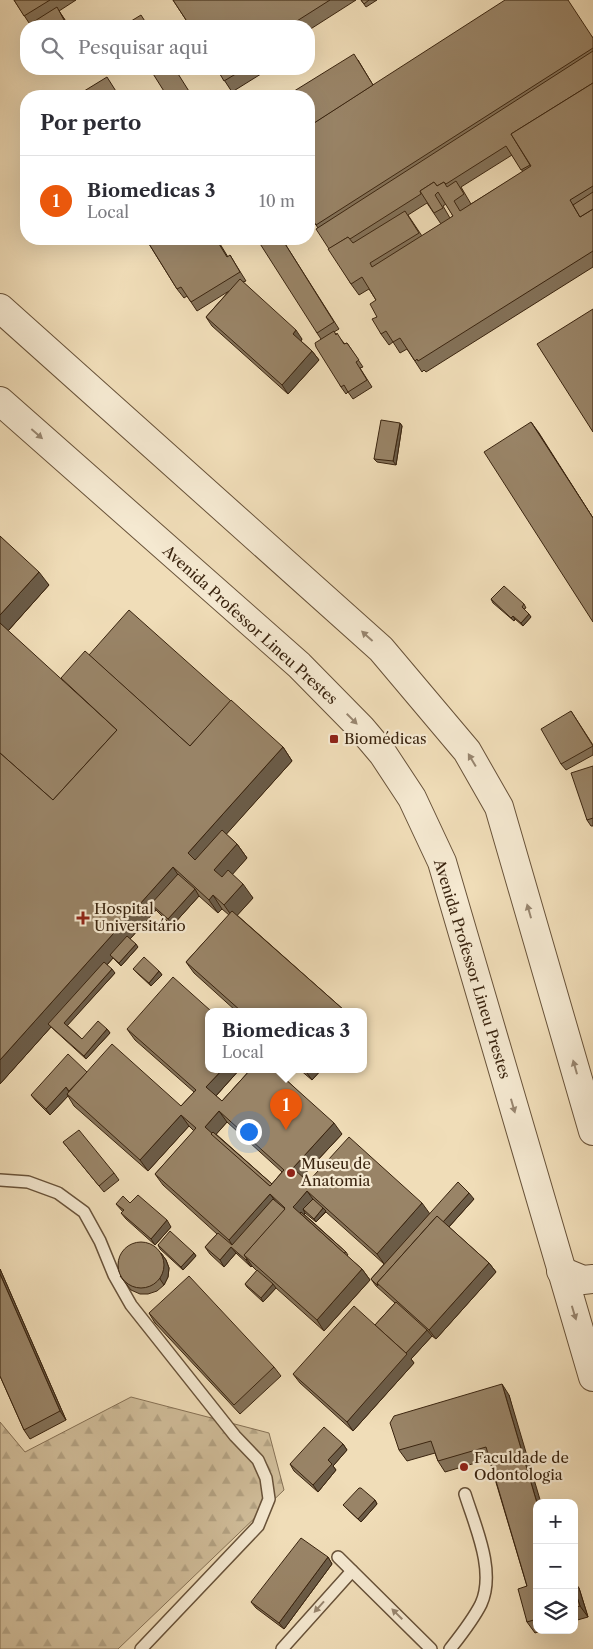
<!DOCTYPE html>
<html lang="pt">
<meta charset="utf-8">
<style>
body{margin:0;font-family:"Libre Caslon Text",serif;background:#f7f7f7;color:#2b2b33}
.controls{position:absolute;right:15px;bottom:15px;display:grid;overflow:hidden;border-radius:10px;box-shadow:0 5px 20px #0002}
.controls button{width:45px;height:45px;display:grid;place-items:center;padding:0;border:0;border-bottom:1px solid #e1e1e2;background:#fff;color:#2b2b33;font:25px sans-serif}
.you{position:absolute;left:248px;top:1131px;width:18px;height:18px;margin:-12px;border:4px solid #fff;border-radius:50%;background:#1a73e8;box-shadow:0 0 0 8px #1a73e833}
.badge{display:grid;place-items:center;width:32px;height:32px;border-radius:50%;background:#ea580c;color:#fff;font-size:16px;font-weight:700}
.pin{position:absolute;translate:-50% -41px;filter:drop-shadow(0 1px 2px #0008)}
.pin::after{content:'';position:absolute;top:26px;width:18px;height:15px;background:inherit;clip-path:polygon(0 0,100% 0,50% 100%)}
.popup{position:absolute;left:205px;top:1008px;width:162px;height:65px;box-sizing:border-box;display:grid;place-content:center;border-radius:10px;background:#fff;filter:drop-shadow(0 1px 4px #0005);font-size:16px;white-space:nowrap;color:#7c7c81}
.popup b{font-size:19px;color:#2b2b33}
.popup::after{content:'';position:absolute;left:50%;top:100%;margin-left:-10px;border:10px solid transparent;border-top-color:#fff}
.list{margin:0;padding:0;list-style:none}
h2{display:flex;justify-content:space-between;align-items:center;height:65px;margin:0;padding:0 20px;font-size:21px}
h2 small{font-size:16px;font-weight:400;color:#7c7c81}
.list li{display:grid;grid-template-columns:32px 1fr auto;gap:15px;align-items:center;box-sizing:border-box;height:90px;padding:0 20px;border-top:1px solid #e1e1e2}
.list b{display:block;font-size:19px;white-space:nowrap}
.list p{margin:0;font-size:16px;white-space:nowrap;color:#7c7c81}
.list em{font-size:16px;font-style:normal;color:#7c7c81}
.icon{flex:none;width:28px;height:28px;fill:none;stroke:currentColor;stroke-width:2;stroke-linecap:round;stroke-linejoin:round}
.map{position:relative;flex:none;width:593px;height:1649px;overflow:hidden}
.search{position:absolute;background:#fff;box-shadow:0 5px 20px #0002;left:20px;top:20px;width:295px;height:55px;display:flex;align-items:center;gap:12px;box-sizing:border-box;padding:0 18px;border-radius:20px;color:#7c7c81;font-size:19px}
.panel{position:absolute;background:#fff;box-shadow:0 5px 20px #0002;left:20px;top:90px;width:295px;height:155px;border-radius:20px}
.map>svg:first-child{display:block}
.forest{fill:url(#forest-firs);stroke:#867155}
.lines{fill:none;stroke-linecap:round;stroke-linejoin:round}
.service-casing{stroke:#685239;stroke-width:14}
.tertiary-casing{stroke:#685239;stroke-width:30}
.service{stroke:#f5e9d1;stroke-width:11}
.tertiary{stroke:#f5e9d1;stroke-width:28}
.wall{fill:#847259;stroke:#3a240f;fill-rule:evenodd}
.shaded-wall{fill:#6b5c48;stroke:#3a240f}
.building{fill:#998467;stroke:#3a240f;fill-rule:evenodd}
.oneway{fill:#988670}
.poi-dot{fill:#8f2418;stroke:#f5e9d1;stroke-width:2}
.labels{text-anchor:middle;stroke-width:4.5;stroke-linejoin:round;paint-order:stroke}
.street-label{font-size:15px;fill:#3a240f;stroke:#f5e9d1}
.poi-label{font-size:15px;fill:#3a240f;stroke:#f5e9d1;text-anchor:start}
</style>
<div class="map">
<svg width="593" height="1649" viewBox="0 0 593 1649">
<defs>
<pattern id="forest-firs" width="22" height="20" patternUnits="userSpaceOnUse" patternTransform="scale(1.25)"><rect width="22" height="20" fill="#d1be9b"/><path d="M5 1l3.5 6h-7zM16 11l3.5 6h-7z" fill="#b4a384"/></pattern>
</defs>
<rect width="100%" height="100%" fill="#f0ddb8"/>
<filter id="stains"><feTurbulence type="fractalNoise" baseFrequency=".004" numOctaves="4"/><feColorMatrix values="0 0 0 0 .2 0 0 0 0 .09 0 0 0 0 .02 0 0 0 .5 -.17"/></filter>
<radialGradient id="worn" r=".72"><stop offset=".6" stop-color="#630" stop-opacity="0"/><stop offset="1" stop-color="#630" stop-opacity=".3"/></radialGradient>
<path class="forest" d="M131 1397 269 1433 284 1490 118 1649H0V1422L25 1452Z"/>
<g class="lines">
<defs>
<g id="service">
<path d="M0 1180 28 1182 58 1193 84 1212 100 1241 114 1275 131 1305 235 1436 258 1460 266 1478 269 1499 258 1526 141 1649"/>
<path d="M338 1557 431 1649"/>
<path d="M282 1649 352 1571"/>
<path d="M450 1649C461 1635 473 1620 481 1604 496 1571 475 1526 465 1494"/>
</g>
<g id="tertiary">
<path d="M0 308 381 649 467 751 499 807 593 1131"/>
<path d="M0 401 299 665 361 728 383 754 412 798 442 862 593 1377"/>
<path d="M561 1271 583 1280 593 1279"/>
</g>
</defs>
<use href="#service" class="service-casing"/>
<use href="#tertiary" class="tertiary-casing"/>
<use href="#service" class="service"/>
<use href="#tertiary" class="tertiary"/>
</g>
<g class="wall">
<path d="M14 0H76L59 11 67 23 31 26Z"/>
<path d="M173 0H356L309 30V26H190Z"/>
<path d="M361 0H377L366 7Z"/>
<path d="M593 37V267L426 372 424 370 422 372 407 349 400 353 393 342 389 345 381 334 377 317 376 300 369 289 359 295 351 284 318 228 309 214 311 125 358 60 373 85ZM512 155 523 172 471 204 461 187ZM427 203 441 224 422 236 408 215ZM446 204 453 216 450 218 443 206Z"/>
<path d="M217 69H269L232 92Z"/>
<path d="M146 239H217L228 257 230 255 236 265 246 281 243 282 302 339 301 341 312 351 319 360 288 394 212 326 206 317 229 291 197 311 187 296 184 298 177 289Z"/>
<path d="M282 239 339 329 334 332 345 344 347 343 363 367 360 368 372 387 353 399 348 392 346 394 341 387 321 339 317 333Z"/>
<path d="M400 423 402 426 396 465 377 462 374 459Z"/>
<path d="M0 536 49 585 8 631 62 681 89 655 283 747 292 761 226 834 237 844 247 858 232 874 253 898 237 915 345 1011H236L194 973 186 962 229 915 222 909 218 913 199 896 172 926 156 910 130 939 138 947 121 966 113 958 107 965 115 973 67 1025 82 1039 107 1029 110 1033 86 1059 51 1027 0 1084Z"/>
<path d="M491 599 524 604 526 608 524 609 531 617 523 626 515 619 514 621 493 603Z"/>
<path d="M571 711 593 745V755L566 770 561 764Z"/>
<path d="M593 766V826H591L587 820Z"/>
<path d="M133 969 159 971 162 975 151 986 136 972Z"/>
<path d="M127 1029 208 1069H240L216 1096 222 1101 251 1069H277L276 1070 342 1134 302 1177 308 1182 430 1214 474 1199 449 1227 489 1263 496 1272 436 1339 432 1336 411 1359 414 1363 353 1431 300 1383 293 1374 375 1325 395 1303 376 1286 371 1279 384 1264 326 1212 316 1222 305 1213 304 1214 346 1252 348 1255 347 1256 362 1269 370 1280 324 1331 276 1288 263 1302 247 1287 245 1284 257 1271 252 1266 251 1267 236 1253 224 1267 210 1254 205 1247 217 1234 163 1185 155 1174 194 1131 189 1126 148 1171 74 1106 68 1096 50 1115 36 1101 31 1095 87 1072 181 1106 194 1092 135 1040ZM227 1122 282 1172 272 1184 216 1134Z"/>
<path d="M299 1069H322L312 1080Z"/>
<path d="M63 1142 114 1173 119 1180 104 1192Z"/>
<path d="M130 1203 171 1227 155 1245 126 1219 121 1213 123 1212 116 1204Z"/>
<path d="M158 1245 194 1253 196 1256 183 1270 160 1249Z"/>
<path d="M161 1253 166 1260 169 1268 168 1277 164 1285 157 1291 148 1294H140L131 1290 120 1276Z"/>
<path d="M0 1269 66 1420 30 1439 24 1430 0 1376Z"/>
<path d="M149 1313 274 1367 281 1376 240 1414 155 1323Z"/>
<path d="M509 1395 537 1503V1630H543L535 1633 527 1622V1586L489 1459 445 1472 438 1461 435 1453 407 1461 399 1450Z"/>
<path d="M343 1444 347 1450 333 1466 336 1470 318 1492 294 1471 290 1464Z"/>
<path d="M375 1500 377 1504 361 1522 346 1508 343 1505Z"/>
<path d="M328 1557 332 1564 284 1629 256 1608 251 1602Z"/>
<path d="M574 1582 579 1588 588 1617 574 1621Z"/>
</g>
<g class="shaded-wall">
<path d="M59 11 67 23 66 26H63Z"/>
<path d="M296 330 302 339 299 343 293 334Z"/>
<path d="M312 351 319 360 288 394 282 385Z"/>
<path d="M531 422 539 433 593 518Z"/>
<path d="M400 423 402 426 396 465 393 461Z"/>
<path d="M39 572 49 585 6 633 0 624V615Z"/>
<path d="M529 614 531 617 523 626 521 623Z"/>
<path d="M513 616 515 619 514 621 511 618Z"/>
<path d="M283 747 292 761 197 867 188 853Z"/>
<path d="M237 844 247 858 224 884 214 870Z"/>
<path d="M173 867 182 881 151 904 156 910 113 958 110 955 113 958 51 1027 48 1024 51 1027 0 1084V1060Z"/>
<path d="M243 884 253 898 234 919 224 905Z"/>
<path d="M195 889 199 896 172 926 168 919Z"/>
<path d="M213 895 222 909 218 913 209 900Z"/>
<path d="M136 944 138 947 121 966 119 963Z"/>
<path d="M112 969 115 973 67 1026 64 1023Z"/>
<path d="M159 971 162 975 151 986 149 983Z"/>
<path d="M107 1029 110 1033 86 1059 84 1056Z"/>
<path d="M223 1069H240L214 1098 206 1087Z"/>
<path d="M304 1069H322L312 1080Z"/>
<path d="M66 1087 70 1094H67L68 1096 50 1115 46 1109Z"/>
<path d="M219 1111 227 1122 213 1138 205 1127Z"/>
<path d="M181 1115 189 1126 148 1171 140 1160Z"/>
<path d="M334 1123 342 1134 300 1179 293 1168Z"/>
<path d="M307 1191 315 1202 303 1209 305 1213 302 1217 293 1207Z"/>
<path d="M469 1193 474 1199 447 1229 443 1222Z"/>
<path d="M270 1194 278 1205 236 1251 229 1240Z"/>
<path d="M422 1203 430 1214 385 1265 377 1254Z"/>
<path d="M323 1208 326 1211 316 1222 314 1219Z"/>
<path d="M167 1220 171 1227 155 1245 151 1239Z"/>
<path d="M231 1247 236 1253 224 1267 220 1260Z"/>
<path d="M161 1253 166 1260 169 1268 168 1277 164 1285 160 1279Z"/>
<path d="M194 1253 196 1256 183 1270 181 1267Z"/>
<path d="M247 1259 252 1266 251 1267 246 1260Z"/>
<path d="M489 1263 496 1272 436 1339 429 1330Z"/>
<path d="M0 1269 66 1420 60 1411 0 1274Z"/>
<path d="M362 1269 370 1280 324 1331 317 1320Z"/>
<path d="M273 1284 276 1288 263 1302 261 1298Z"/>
<path d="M427 1330 432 1336 411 1359 414 1363 353 1431 347 1422 405 1354Z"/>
<path d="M502 1384 509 1395 541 1503H537Z"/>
<path d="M343 1444 347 1450 333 1466 336 1470 318 1492 313 1485 328 1460Z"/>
<path d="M375 1500 377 1504 361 1522 358 1519Z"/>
<path d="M328 1557 332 1564 284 1629 279 1623Z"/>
<path d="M574 1582 579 1588 588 1617 580 1606 574 1588Z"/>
</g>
<g class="building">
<path d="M14 0H50L24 16Z"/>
<path d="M173 0H330L289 26H190Z"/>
<path d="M361 0H369L364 4Z"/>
<path d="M505 0H568L593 38V48L316 225 309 214V126Z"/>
<path d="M57 7 64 20 63 26H31L30 24Z"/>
<path d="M141 15 148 26H123Z"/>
<path d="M593 51V83L511 134 530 165 521 170 506 146 446 184 444 182 437 186 434 182 420 191 421 194 350 239 348 237 329 249 316 229Z"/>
<path d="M354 54 373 85 311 125 309 121V96H293L291 93Z"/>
<path d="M150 69H175L192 96H167Z"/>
<path d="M217 69H244L224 81Z"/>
<path d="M107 77 119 96H76Z"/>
<path d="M593 83V186L570 200 580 217 593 209V251L418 361 417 359 415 361 400 338 393 342 386 331 381 334 372 319 377 317 370 304 376 300 362 277 351 284 328 249 348 237 353 243 405 211 419 233 370 263 372 267 453 216 438 192 435 195 443 208 434 213 420 191 434 182 437 186 444 182 447 187 456 181 464 194 454 201 460 211 531 166 511 134Z"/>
<path d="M593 192V209L580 217 573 205Z"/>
<path d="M146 239H216L227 257 230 255 240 272 191 302 181 287 177 289Z"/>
<path d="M257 239H282L334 322 317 333Z"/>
<path d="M240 279 296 330 293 334 312 351 282 385 206 317Z"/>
<path d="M593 309V432L537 344Z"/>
<path d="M334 331 336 335 337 333 344 344 347 343 359 360 356 362 367 380 348 392 344 385 341 387 316 347 315 343Z"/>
<path d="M381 420 400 423 393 461 374 459Z"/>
<path d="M531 422 593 518V622L484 452Z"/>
<path d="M0 536 39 572 0 615Z"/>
<path d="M504 586 524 604 522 607 529 614 521 623 513 616 511 618 491 599Z"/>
<path d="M129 610 231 701 190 746 89 655Z"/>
<path d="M0 623 117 730 53 800 0 753Z"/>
<path d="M85 651 190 746 231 700 283 747 188 853 195 860 222 830 237 844 214 870 222 877 228 870 243 884 224 905 213 895 209 900 173 867 0 1060V753L53 800 117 730 61 678Z"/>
<path d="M571 711 593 746 561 764 541 729Z"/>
<path d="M593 766V818L587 820 571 773Z"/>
<path d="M178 874 195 889 168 919 151 904Z"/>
<path d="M232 911 345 1011H241L186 962Z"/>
<path d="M127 936 136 944 119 963 110 955Z"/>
<path d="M144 957 159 971 149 983 133 969Z"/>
<path d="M104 962 112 969 64 1023 82 1039 98 1021 107 1029 84 1056 48 1024Z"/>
<path d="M173 977 211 1011H208V1069H223L206 1087 222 1101 251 1069H274L334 1123 293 1168 308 1182 349 1137 422 1203 377 1254 307 1191 296 1204 293 1207 362 1269 317 1320 244 1255 285 1208 270 1194 229 1240 155 1174 196 1128 181 1115 140 1160 67 1094 112 1044 181 1106 196 1090 127 1029ZM219 1111 284 1170 270 1186 205 1127Z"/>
<path d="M68 1054 87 1072 69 1091 66 1087 46 1109 31 1095Z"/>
<path d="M79 1130 114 1173 99 1186 63 1142Z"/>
<path d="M213 1132 272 1184 270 1186 211 1134Z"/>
<path d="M458 1182 469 1193 443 1222 437 1216 377 1283 378 1286 371 1279Z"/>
<path d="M138 1195 167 1220 151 1239 121 1213 124 1210 116 1204 123 1196 130 1203Z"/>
<path d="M273 1199 285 1209 244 1255 247 1259 246 1260 231 1247 220 1260 205 1247 218 1233 232 1245Z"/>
<path d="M313 1199 323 1208 314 1219 303 1209Z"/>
<path d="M301 1212 346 1252 344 1253 300 1213Z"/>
<path d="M437 1216 489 1263 429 1330 377 1283Z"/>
<path d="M170 1231 194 1253 181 1267 158 1245Z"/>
<circle cx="141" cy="1265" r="23"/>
<path d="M257 1270 273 1284 261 1298 245 1284Z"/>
<path d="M0 1274 60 1411 24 1430 0 1376Z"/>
<path d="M189 1276 274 1367 234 1405 149 1313Z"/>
<path d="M396 1302 427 1330 406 1353 375 1325Z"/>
<path d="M354 1306 407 1354 347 1422 293 1374Z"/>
<path d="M502 1384 537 1503V1619L527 1622 518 1589 527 1586 486 1447 438 1461 431 1441 399 1450 390 1423 394 1416Z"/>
<path d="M324 1427 343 1444 328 1460 332 1464 313 1485 290 1464Z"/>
<path d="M359 1488H361L375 1500 358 1519 343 1505Z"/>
<path d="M301 1538 328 1557 279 1623 251 1602Z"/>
<path d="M574 1588 580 1606 574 1608Z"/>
</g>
<defs><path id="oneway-solid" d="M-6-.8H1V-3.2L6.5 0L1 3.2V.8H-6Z" transform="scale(1.25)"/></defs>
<g class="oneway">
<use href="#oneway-solid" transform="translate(37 434) rotate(41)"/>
<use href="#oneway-solid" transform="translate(367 636) rotate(-138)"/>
<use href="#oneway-solid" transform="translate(352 719) rotate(45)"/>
<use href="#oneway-solid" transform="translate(472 760) rotate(-121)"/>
<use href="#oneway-solid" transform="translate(529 911) rotate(-106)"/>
<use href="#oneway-solid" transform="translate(575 1067) rotate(-106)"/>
<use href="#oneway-solid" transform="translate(513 1106) rotate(74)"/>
<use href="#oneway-solid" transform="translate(574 1313) rotate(73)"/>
<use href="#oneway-solid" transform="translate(319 1607) rotate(132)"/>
<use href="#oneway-solid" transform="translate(397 1614) rotate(-135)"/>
</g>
<g class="poi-dot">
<rect x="329" y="734" width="10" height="10" rx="2.5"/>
<path d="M80.5 910.5h5v5h5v5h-5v5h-5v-5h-5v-5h5z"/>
<circle cx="291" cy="1173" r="5"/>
<circle cx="464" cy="1467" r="5"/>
</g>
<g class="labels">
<g class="street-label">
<text transform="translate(250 625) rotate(42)" y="5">Avenida Professor Lineu Prestes</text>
<text transform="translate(472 969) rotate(73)" y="5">Avenida Professor Lineu Prestes</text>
</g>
<g class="poi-label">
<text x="344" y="744">Biomédicas</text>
<text x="94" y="914">Hospital<tspan x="94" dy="17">Universitário</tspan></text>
<text x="301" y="1169">Museu de<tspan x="301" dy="17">Anatomia</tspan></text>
<text x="474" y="1463">Faculdade de<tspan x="474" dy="17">Odontologia</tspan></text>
</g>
</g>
<rect width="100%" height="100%" filter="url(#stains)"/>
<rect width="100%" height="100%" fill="url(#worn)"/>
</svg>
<div class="controls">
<button>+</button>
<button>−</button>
<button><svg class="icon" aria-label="layers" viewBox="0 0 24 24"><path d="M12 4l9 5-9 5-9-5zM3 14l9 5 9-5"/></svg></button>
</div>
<div class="you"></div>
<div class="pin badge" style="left:286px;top:1130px">1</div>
<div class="popup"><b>Biomedicas 3</b>Local</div>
<div class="search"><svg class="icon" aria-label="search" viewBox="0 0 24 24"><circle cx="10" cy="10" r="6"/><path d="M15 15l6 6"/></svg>Pesquisar aqui</div>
<section class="panel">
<h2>Por perto<small></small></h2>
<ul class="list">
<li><span class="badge">1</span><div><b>Biomedicas 3</b><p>Local</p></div><em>10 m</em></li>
</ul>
</section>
</div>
